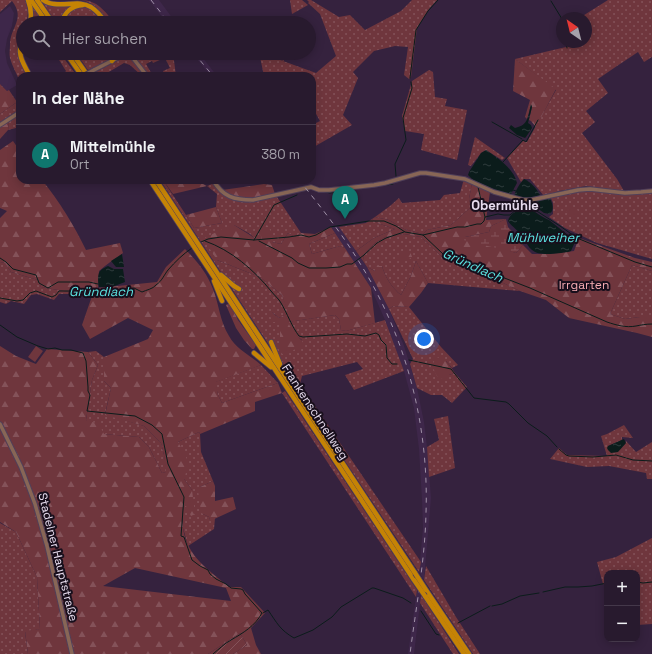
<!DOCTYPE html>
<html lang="de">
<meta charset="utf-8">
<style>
body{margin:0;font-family:"Space Grotesk",sans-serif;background:#302336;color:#f1f3f6}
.controls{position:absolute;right:12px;bottom:12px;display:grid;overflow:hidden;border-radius:8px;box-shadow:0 2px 10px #0003}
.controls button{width:36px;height:36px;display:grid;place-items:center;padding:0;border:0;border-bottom:1px solid #44384a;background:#281a2e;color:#f1f3f6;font:20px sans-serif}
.compass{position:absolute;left:556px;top:12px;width:36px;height:36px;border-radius:50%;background:#281a2e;box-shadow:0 2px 10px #0003;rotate:325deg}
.you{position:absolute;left:424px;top:339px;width:14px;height:14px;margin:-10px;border:3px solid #fff;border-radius:50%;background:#1a73e8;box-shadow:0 0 0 6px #1a73e833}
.badge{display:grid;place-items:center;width:26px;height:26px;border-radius:50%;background:#0f766e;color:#fff;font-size:13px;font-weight:700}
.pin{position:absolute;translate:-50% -33px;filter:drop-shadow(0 1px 2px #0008)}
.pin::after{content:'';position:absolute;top:21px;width:14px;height:12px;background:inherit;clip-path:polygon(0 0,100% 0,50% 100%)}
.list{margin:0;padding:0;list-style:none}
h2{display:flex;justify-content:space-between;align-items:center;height:52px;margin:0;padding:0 16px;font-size:17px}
h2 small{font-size:13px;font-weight:400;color:#a5a1aa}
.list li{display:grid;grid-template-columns:26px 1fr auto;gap:12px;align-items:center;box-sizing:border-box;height:60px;padding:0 16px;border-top:1px solid #44384a}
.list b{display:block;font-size:15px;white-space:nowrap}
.list p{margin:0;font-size:13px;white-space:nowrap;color:#a5a1aa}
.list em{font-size:13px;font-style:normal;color:#a5a1aa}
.icon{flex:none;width:22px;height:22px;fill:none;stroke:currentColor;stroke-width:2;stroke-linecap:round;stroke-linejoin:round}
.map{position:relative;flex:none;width:652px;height:654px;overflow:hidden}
.search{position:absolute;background:#281a2e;box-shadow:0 2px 10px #0003;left:16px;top:16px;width:300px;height:44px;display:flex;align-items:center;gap:10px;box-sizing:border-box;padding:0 14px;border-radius:22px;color:#a5a1aa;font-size:15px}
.panel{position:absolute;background:#281a2e;box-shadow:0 2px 10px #0003;left:16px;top:72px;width:300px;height:112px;border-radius:12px}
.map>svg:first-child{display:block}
.built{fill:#3e274a}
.grass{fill:url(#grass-dots)}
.forest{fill:url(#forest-firs);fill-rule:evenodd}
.wetland{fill:url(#wetland-marsh)}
.park{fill:#6f363d}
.garden{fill:url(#garden-furrows)}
.water{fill:url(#water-ripples)}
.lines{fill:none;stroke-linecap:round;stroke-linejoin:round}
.stream{stroke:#0b1c1b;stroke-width:1}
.secondary-casing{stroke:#514059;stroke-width:5.5}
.highway-casing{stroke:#514059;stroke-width:6}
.secondary{stroke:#886656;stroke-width:3.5}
.highway{stroke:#c58305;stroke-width:4.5}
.rail{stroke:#a092a8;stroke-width:1;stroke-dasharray:5 5;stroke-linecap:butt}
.secondary-bridge-casing{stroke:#514059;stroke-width:5.5;stroke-linecap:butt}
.highway-bridge-casing{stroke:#514059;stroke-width:6;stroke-linecap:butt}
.secondary-bridge{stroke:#886656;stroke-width:3.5}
.highway-bridge{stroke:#c58305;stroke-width:4.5}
.labels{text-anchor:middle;stroke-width:4;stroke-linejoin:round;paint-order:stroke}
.park-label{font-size:12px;fill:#f7acb3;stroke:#180f1c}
.street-label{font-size:12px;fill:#e6dbed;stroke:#180f1c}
.neighbourhood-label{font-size:13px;font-weight:bold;fill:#e6dbed;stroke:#180f1c}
.water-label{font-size:13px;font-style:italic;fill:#5be2e0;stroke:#180f1c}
</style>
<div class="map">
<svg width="652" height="654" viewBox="0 0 652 654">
<defs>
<pattern id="grass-dots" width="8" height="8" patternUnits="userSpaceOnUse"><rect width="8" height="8" fill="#6f363d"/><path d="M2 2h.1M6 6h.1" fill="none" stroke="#845259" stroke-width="1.8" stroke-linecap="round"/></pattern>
<pattern id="forest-firs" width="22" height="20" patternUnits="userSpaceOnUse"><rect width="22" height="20" fill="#6f363d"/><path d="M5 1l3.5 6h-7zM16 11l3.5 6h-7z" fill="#845259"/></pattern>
<pattern id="wetland-marsh" width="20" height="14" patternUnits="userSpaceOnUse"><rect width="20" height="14" fill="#6f363d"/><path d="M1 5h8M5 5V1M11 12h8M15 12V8" fill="none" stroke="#845259"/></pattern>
<pattern id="garden-furrows" width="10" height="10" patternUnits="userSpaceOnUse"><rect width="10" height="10" fill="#6f363d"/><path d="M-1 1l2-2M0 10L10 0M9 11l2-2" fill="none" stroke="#845259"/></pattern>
<pattern id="water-ripples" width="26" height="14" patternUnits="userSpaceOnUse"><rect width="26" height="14" fill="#0b1c1b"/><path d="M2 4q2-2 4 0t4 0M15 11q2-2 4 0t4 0" fill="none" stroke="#2f3c3c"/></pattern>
</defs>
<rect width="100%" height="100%" fill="#35223e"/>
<g class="built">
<path d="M149 0H159L176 23H167Z"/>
<path d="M10 6 14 13 12 26 7 39 5 51 7 63 17 85 7 91 0 84V14Z"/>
<path d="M192 53H199L217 76H211Z"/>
<path d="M331 227H339L367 267 389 309 404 346 417 388 424 422 427 447 431 498 424 580 419 572 423 528 422 500 419 449 414 408 404 371 385 320 371 288Z"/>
<path d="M417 590 421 595 414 654H408Z"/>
</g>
<g class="grass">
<path d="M0 0H25L28 10 27 23H23V31L17 46 20 61 28 76H20V82C17 74 12 66 10 58 9 54 10 49 10 45 10 27 26 19 12 1L0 12Z"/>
<path d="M41 0 47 4 80 3 91 10 103 23H56Z"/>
<path d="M80 0C98 0 104 11 115 23H110C101 12 95 2 80 0Z"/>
<path d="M290 0H302L308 5 292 14Z"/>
<path d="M307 0H311L339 17 350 15 365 30 401 11 412 0H437L429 9 417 28 411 77 409 79 404 75 408 47 395 46 374 51 353 72 358 78 343 115 352 125 312 148V125L320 121 315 112 312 113V76H264L260 57H272L316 73 336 56 320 14 308 3 309 2Z"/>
<path d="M608 0H652V57L644 62 638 52 614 68 598 79 608 93 586 111 595 122 582 133 617 179 624 191 586 186 559 191 544 196 530 179H524L521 182 507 158 523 141 527 142 556 90 515 59 566 47 575 42H586V34L591 31 586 24V18H582L581 17Z"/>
<path d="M31 3 44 23H31Z"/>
<path d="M58 53H60L77 76H62L66 71 56 55Z"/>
<path d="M76 53H116C110 62 97 65 88 70Z"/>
<path d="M132 53H173L176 76H165L163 71 170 68 164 56 161 57 162 59 153 63 152 61 146 64 153 76H142L130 65 124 63 102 76H94L92 74Z"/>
<path d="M429 70 433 72 435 97 447 99 445 106 467 110 457 160 421 150 424 134 405 131 402 116 412 81Z"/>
<path d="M20 100V109L0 122V114Z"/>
<path d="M20 115V127L8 130 9 122Z"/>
<path d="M475 137 505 158 502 160 486 150 481 153 471 166 468 165Z"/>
<path d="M464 179 472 183 469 199 471 207 451 225 427 230 423 234 404 229 389 220 375 217 390 206 399 198 402 203 440 200 444 195 460 193Z"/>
<path d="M160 180H163L186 215 194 228 222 223 216 207 217 194 207 186 212 184 233 197 246 199 275 194 301 233 295 237 288 233 281 244 254 238 250 234 234 225 217 260 260 277 282 295 289 313 279 318 272 312 280 321V349L302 340 293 333 287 322 335 315 339 319 341 330 346 331 385 320 404 371 354 390 345 375 363 369 357 362 302 376 300 384 421 562 419 572 295 386 280 358 273 351Z"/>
<path d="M583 190 625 195 652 192V259L597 243 565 228 549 217 553 214V203L550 196Z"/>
<path d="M372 219 377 223 395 229 374 238 356 251 339 227 366 223Z"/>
<path d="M335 233 345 248 340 246 312 254 309 244Z"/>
<path d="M404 234 421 237 441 256 495 279 520 291 428 283 416 261 411 276 401 295C392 288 385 277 382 266L375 271 367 267 363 261 364 254 375 243 385 237Z"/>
<path d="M0 262 5 263 11 272 38 280 41 287 80 294H59L54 300 37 294 31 295 24 304 11 301 6 304 0 302Z"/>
<path d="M632 265 652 271V317H640L625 319 610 314Z"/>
<path d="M393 306 409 307 441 347 458 365 452 368 446 361 449 375 455 373 467 387 452 403 442 395H431L417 388 410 364 413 359 389 309Z"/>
<path d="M96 351 104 357V381L111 388 105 414 144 426 161 443 164 455 167 472 162 473 149 447 139 437 103 434 86 420 92 380 98 365 88 352Z"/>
<path d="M261 365 278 383 222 403 218 395 215 382Z"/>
<path d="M285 391 417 590 416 597 282 393Z"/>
<path d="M448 416 455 468 429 477 427 447 439 440 434 419Z"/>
<path d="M624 425 633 438 622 437V440L608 446 617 452 625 444 626 441 636 452 652 442V479H647L646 473 609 466 587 467 550 459 559 448 567 455 607 456 601 436 607 434Z"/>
<path d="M199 432 200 434 201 452 213 481 200 487 203 514 209 517 210 520 215 518 214 529 188 546 183 528V506H186L192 490 184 479 178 442Z"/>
<path d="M0 523 16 532 37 577 40 629 25 632 28 654H0Z"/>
<path d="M652 538V624L637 625V573H607V585L603 584 597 562 616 557Z"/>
<path d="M426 566 456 617 480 654H473L424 580Z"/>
<path d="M421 595 425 601 459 654H453L420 603Z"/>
</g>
<g class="forest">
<path d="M282 16V23H259Z"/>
<path d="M260 53H284V61L272 57H260Z"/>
<path d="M515 59 556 89 536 127 531 121 529 120 532 107 531 105 527 119 525 117 530 100 513 91Z"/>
<path d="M0 84 7 91 9 90 17 102 0 114Z"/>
<path d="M9 122 8 130 0 139V127Z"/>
<path d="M13 141 20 151V180H42C59 201 74 225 86 250L120 243 123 253C115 259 107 264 99 271L98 288 157 282 166 267 185 249C197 261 207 273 213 289 219 304 220 322 229 336 236 349 250 355 261 365L216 382 218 395 222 403 278 383 282 393 255 402V411L200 434 199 432 178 442 189 463 184 479 192 490 195 514 191 516 186 506H183C183 513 182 521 183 528 187 557 209 570 229 587H241L265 613 251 628 256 645 261 654H233L247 645 240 633 208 654H28L25 631 40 629 37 577 16 532 0 522V346L16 356 36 364 47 349 88 352 98 365 92 380 86 420 99 424 104 434 139 437 149 447 162 473 166 472 164 455 161 443 144 426 105 415 111 388 104 381V357L148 339 153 330 128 318 90 339 82 325 92 296 41 287 38 280 11 272 5 263 0 262V218L7 211 0 208V150ZM135 568 226 588 231 601 103 586Z"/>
<path d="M163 180H195L207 186 173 194Z"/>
<path d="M472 183 490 192 486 220 506 219 491 226 489 232 465 237 516 253 523 245 532 254H550L574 251 579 238 635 258 652 262V271L632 265 610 314 625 319 640 317H652V337L637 333 569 318 546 300 520 291 495 279 441 256 421 237 404 234 385 237 375 243 364 254 363 261 356 251 374 238 395 229 377 223 372 219 375 217 389 220 404 229 423 234 427 230 451 225 471 207 469 199Z"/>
<path d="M264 184 272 185 275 194 246 199 233 197 222 190Z"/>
<path d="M570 206 576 208 579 213 573 217 569 215 565 209 566 207Z"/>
<path d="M216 207 222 223 194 228 186 215Z"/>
<path d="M261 224 267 225 272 233V242L281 244 288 233 295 237 301 233 315 234 331 227 335 233 309 244 312 254 340 246 345 248 371 288 375 323 346 331 341 330 339 319 335 315 288 322C292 333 300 336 305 346L282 354 280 349V322H273L269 314 271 312 279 318 288 313 282 295 260 277 217 260 206 243 205 238 222 229 234 225 250 235 254 238 262 239 259 230Z"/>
<path d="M404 251H410L412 257 406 261 401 259 399 255Z"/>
<path d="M416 261 428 283 421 293 409 307 393 306 389 309 367 267 375 271 377 266H382C385 277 392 288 401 295L411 276Z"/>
<path d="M230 303 238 320 256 345 254 349H252L244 340 236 328 226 305Z"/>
<path d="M436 357C447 359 449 365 455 373L449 375 447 380 438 378 432 366Z"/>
<path d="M213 481 215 486V501L233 497 236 509 210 521 209 517 203 514 201 512 198 490 200 487Z"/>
</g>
<path class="wetland" d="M506 219 508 227 518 238 523 245 516 253 463 240 465 237 489 232 491 226Z"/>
<path class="park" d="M36 346 43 351 35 362 28 357Z"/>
<path class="garden" d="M240 633 247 645 233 654H208Z"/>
<g class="water">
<path d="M531 104 532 107 528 123 531 125 532 128 526 137 525 138 517 135 509 128 511 125 515 128C529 125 528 116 531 104Z"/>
<path d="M486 150C498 158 514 169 517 183L511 194C498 192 477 186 468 175L469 172 481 153Z"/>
<path d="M524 179C531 182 537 189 540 195L539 196 526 199 514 197C515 191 520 183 524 179Z"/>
<path d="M549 198H550C552 203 555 209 550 214L544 213 534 206 533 202 534 201Z"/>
<path d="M528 209C536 211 541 217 549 220L573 239 575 242 571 251 568 252C559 253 540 257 532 250 528 247 526 242 523 237 519 231 512 227 508 221 510 212 519 210 528 209Z"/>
<path d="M122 254 124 267H116L111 261Z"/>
<path d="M108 266 114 269H123L125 282 112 287H99C98 282 97 273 101 270 103 268 106 267 108 266Z"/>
<path d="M624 439 626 443 618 452 611 453 608 450 607 448 608 446Z"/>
</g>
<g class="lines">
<g class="stream">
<path d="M551 1 562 19"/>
<path d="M566 42 567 48"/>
<path d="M410 78 416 30 428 11 438 0"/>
<path d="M492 122 522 139"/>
<path d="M503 162 523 140 526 142 538 120"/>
<path d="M396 176 395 164 406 140 403 118 412 88 411 82"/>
<path d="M386 185 393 184"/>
<path d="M478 187 485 217"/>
<path d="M513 190 516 191"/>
<path d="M321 191 330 193 364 188"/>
<path d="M423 235 457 227H465L477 224H481L484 221 485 217 498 214 504 215H510L517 209 532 208 560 226 577 238 635 262 652 267"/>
<path d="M254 240 274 205 297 195"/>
<path d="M205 241C231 250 254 270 271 291 274 295 279 299 281 303 287 313 292 327 299 336L303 337 347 334 365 336 376 333 379 335 381 340 386 345 387 358 392 364H397"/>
<path d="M259 241 292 258 298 263 309 268H326L340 267 347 264H352L364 255 377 243 386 238 404 232"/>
<path d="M201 242 208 239 221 237 254 240 289 237 301 235 309 237 316 235 330 227 369 221H384L396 226 405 232 423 235 443 254 530 288 607 322C616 325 626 328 636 326 641 325 646 324 652 324"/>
<path d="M0 258 6 262 13 269 36 275 39 283 48 288 58 282H89L98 284"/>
<path d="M0 298 17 301 23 300 30 293 36 291 52 297 56 295 59 291H102L134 288 142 292C146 290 153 289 156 285 162 281 164 275 168 270 175 262 183 254 192 248"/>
<path d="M0 325 17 337 38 346 48 349 55 348 62 350H71L83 353 86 361 88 387V391L90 395 87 411 135 416 152 425 162 434 168 464 184 497 181 536 184 537 192 560 200 566 208 570 210 574 216 579 226 584 231 588 241 589 243 590 245 594 262 613C255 626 243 633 231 640 224 644 219 649 213 654"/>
<path d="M409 360 451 369 474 398 506 402 509 404 528 423 547 436 557 447"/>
<path d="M559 449 566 455 569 456 593 457 616 455 633 460 652 461"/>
<path d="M637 582 643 583 652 582"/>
<path d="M543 592 565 587H578L592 586 607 583"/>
<path d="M492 606 502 604 520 596 539 593"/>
<path d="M421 611 436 634 439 635"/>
<path d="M263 613 268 610C277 623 280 630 294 638L313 630 332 617 341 607 372 588H374L403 598 411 603"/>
<path d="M458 623 490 606"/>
</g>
<defs>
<g id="secondary">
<path d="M129 53 147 76"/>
<path d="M94 70 127 53"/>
<path d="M0 125 20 112"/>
<path d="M213 180C223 197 234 200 253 200L311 187 319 190H329L374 185 385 183 420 173H426L465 179 494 192 523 200H531L578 190 590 189 625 193 641 192 652 191"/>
<path d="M0 424 21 467 35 504 47 546 72 654"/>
</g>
<g id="highway">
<path d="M28 0C31 8 32 15 30 23"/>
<path d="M31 0 47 23"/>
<path d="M37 0 53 23"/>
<path d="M43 0C46 2 50 4 54 4 68 6 79 0 91 7 97 11 102 17 106 23"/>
<path d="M62 23C64 12 72 6 83 5"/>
<path d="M23 36C16 52 22 62 30 76"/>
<path d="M66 53 82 76"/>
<path d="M72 53 88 76"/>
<path d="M112 61 118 53"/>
<path d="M150 180 414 580"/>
<path d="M156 180 415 573"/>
<path d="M221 275 234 286 239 289"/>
<path d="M214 281 222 301"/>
<path d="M271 342 280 364"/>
<path d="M254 353 271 367"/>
<path d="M426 590 469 654"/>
<path d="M425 596 464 654"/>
</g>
</defs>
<use href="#secondary" class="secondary-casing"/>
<use href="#highway" class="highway-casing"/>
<use href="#secondary" class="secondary"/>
<use href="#highway" class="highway"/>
<g class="rail">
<path d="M151 0 169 23"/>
<path d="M194 53 213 76"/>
<path d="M299 180C321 207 343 235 361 265 407 339 429 427 426 513 425 560 416 607 410 654"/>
</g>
<defs>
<path id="secondary-bridge" d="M83 76 94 70"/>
<g id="highway-bridge">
<path d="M415 573 426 590"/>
<path d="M414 580 425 596"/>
</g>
</defs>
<use href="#secondary-bridge" class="secondary-bridge-casing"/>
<use href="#highway-bridge" class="highway-bridge-casing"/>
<use href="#secondary-bridge" class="secondary-bridge"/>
<use href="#highway-bridge" class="highway-bridge"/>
</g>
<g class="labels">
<g class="park-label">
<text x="584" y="289">Irrgarten</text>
</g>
<g class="street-label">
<text transform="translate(315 412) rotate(57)" y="4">Frankenschnellweg</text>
<text transform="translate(58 557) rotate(76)" y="4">Stadelner Hauptstraße</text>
</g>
<g class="neighbourhood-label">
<text x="505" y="210">Obermühle</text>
</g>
<g class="water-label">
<text x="543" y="242">Mühlweiher</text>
<text transform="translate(473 265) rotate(24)" y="5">Gründlach</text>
<text x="101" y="296">Gründlach</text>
</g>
</g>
</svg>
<div class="controls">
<button>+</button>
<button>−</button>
</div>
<svg class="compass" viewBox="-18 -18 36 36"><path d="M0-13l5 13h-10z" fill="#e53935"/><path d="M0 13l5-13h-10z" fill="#a5a1aa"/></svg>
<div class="you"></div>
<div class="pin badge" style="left:345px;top:219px">A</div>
<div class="search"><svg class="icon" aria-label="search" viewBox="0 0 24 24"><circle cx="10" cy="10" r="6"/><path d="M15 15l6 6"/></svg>Hier suchen</div>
<section class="panel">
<h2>In der Nähe<small></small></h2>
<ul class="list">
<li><span class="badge">A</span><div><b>Mittelmühle</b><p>Ort</p></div><em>380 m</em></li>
</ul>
</section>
</div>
